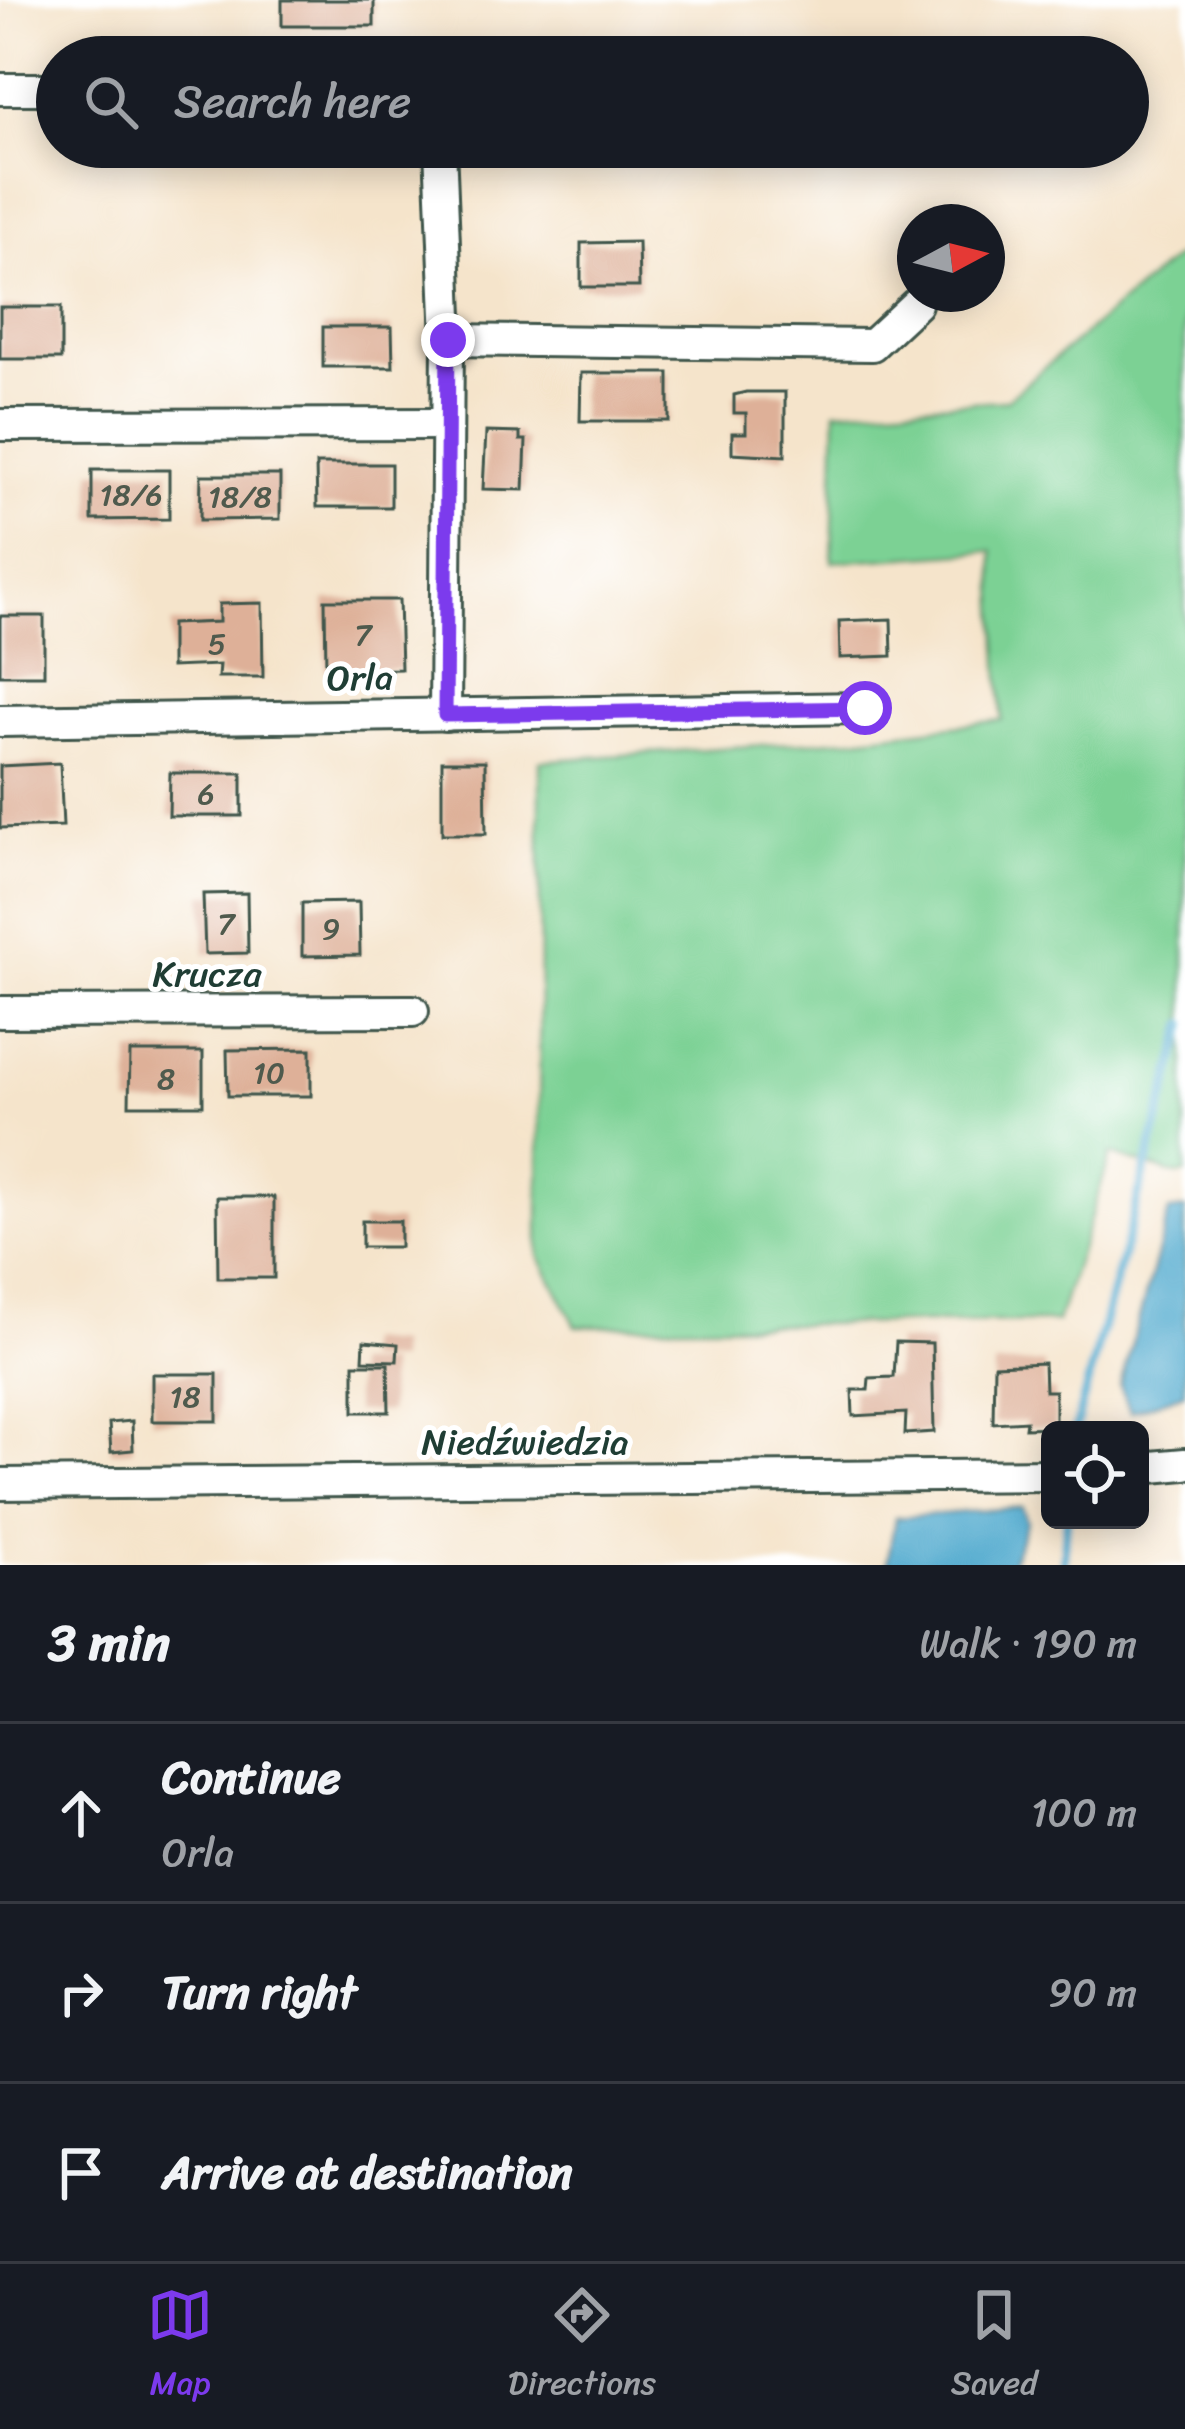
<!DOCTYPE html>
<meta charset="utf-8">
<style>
body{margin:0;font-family:Sriracha,sans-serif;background:#20242c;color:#f1f3f6}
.controls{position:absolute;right:36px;bottom:36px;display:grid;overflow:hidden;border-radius:18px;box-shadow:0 6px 30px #0003}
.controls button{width:108px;height:108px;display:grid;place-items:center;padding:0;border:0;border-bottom:3px solid #363941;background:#171b24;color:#f1f3f6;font:60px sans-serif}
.compass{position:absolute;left:897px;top:204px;width:108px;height:108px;border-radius:50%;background:#171b24;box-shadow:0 6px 30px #0003;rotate:83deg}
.stop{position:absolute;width:36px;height:36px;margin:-27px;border:9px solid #7c3aed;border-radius:50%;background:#fff}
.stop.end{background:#7c3aed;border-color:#fff;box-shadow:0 3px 12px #0008}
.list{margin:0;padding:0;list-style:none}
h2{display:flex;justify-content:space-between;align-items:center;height:156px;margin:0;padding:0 48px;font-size:51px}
h2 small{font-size:39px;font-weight:400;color:#9ea1a6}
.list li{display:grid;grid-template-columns:78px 1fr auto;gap:36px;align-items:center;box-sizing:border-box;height:180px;padding:0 48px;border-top:3px solid #363941}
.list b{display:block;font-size:45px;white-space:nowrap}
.list p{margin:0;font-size:39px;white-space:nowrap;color:#9ea1a6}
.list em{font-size:39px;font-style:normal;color:#9ea1a6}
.icon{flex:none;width:66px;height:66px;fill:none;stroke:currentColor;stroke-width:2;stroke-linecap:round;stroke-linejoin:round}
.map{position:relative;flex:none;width:1185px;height:1565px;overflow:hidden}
.search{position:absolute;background:#171b24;box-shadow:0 6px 30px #0003;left:36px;right:36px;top:36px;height:132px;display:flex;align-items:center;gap:30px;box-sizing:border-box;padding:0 42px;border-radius:66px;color:#9ea1a6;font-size:45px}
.sheet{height:696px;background:#171b24}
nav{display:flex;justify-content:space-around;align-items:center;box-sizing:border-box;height:168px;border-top:3px solid #363941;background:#171b24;font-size:33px;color:#9ea1a6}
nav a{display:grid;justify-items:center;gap:6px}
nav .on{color:#7c3aed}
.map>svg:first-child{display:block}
.green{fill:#7cd194;stroke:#4e8764;stroke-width:3}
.water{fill:#52abcf;stroke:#387482;stroke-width:3}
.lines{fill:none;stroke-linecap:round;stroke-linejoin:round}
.stream{stroke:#52abcf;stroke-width:9}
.building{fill:#deb098}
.minor-casing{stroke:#3f564b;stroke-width:36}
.minor{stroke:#fff;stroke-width:30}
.route{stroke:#7c3aed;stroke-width:15}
.labels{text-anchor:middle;stroke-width:10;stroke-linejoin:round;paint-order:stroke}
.number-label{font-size:30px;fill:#4f5a4d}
.street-label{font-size:36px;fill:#1f3d34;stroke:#fff}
</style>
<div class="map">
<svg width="1185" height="1565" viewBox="0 0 1185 1565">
<rect width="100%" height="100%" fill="#fff"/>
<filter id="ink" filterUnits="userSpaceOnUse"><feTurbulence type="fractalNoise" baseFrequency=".00833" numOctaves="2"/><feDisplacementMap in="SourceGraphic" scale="24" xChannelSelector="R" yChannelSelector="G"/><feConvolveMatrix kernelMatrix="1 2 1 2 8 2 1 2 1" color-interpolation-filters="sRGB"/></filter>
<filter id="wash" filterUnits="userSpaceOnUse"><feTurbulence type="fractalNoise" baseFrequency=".004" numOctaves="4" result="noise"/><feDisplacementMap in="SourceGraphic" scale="48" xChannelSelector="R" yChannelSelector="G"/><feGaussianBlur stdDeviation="2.7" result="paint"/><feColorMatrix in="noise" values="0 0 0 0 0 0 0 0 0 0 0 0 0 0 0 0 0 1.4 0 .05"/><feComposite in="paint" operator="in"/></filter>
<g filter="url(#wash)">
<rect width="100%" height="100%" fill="#f5e4cb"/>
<path class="green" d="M1185 249V1174L1177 1175 1111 1154 1057 1322 576 1326 539 1256 540 761 847 739 1002 720 993 551 832 562 836 410 1006 400Z"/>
<g class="water">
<path d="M1185 1209V1393L1130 1412 1120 1386 1169 1211Z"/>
<path d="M1022 1507 1027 1521 1010 1565H887L895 1518Z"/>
</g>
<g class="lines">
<g class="stream">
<path d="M1075 1430 1185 1024"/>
<path d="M1063 1565 1067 1520"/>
</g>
</g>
<g id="blocks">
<g class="building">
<rect x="282" y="0" width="92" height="26"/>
<path d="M638 242 639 287H581V243Z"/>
<rect x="0" y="307" width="61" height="52"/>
<path d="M323 327H392L393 367H323Z"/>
<path d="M581 373H669V421H580Z"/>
<path d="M746 392H785V456L732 453V433H746V413H734V395Z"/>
<path d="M486 432 520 433V440H526L524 490 483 489Z"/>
<path d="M316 464H391V507H317Z"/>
<path d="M92 470H169V519L92 520Z"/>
<path d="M201 475H280V519L200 520Z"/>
<path d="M325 600H399L401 669 326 671Z"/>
<path d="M262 603 263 677H218L219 665 171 667V624L219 622V604Z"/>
<rect x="0" y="616" width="44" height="59"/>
<path d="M891 619 892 656 840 658 839 621Z"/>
<path d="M442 761H485L486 834H442Z"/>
<path d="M60 763 63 826 0 828V766Z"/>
<path d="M170 773H242V816H169Z"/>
<path d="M247 893 248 953 205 954 203 894Z"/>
<path d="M359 902 360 955 302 956V903Z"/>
<path d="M311 1049V1096H228L227 1050Z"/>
<path d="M130 1052H203V1105H129Z"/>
<path d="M217 1197H274V1278H218Z"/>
<rect x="362" y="1221" width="38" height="26"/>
<path d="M364 1341 398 1344 397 1361 363 1360Z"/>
<path d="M896 1342 932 1343 934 1432 905 1434 906 1413 853 1416 852 1390H868L869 1378 894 1377Z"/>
<path d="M1044 1363 1045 1391H1055V1427L1025 1428 1026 1421 993 1423 994 1365Z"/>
<path d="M354 1364H388L389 1412H354Z"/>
<rect x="152" y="1374" width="65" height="47"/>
<path d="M132 1421 133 1450 111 1452 109 1423Z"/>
</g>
</g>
</g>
<g filter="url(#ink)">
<use href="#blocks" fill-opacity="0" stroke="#3f564b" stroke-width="3"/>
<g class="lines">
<defs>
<g id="minor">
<path d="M0 89H57"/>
<path d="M440 147 448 340 445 715"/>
<path d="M448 340 872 345 916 304"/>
<path d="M0 425 447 424"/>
<path d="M0 721 865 708"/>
<path d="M0 1012 413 1011"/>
<path d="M1140 1468 1185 1464"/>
<path d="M0 1484 1050 1475"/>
</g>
</defs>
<use href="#minor" class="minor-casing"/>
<use href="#minor" class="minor"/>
</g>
</g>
<g class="lines" filter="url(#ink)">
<path class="route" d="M448 340 445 715 865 708"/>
</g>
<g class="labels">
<g class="number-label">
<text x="131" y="505">18/6</text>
<text x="240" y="507">18/8</text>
<text x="363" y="645">7</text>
<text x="217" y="654">5</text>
<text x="206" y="804">6</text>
<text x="226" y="934">7</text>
<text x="331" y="939">9</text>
<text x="269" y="1083">10</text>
<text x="166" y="1089">8</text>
<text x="185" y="1407">18</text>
</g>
<g class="street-label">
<text transform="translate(360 677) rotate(-1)" y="13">Orla</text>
<text x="207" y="986">Krucza</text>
<text x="525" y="1454">Niedźwiedzia</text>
</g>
</g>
</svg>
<div class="controls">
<button><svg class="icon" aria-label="locate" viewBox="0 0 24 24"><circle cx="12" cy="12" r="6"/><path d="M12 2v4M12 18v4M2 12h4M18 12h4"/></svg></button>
</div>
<svg class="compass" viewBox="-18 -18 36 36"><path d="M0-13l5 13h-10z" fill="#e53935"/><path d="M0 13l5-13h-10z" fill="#9ea1a6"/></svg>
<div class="stop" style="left:865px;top:708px"></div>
<div class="stop end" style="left:448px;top:340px"></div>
<div class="search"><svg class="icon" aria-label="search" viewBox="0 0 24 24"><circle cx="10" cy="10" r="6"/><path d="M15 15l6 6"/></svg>Search here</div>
</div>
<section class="sheet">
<h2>3 min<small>Walk · 190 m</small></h2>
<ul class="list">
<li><svg class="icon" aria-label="ahead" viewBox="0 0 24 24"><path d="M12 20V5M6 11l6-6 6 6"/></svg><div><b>Continue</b><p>Orla</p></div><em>100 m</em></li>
<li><svg class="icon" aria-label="right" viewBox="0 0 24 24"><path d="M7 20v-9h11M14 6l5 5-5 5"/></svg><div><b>Turn right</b></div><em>90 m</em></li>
<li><svg class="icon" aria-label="arrive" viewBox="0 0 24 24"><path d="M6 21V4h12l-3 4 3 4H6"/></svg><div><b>Arrive at destination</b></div></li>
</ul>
</section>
<nav>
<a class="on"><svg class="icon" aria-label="map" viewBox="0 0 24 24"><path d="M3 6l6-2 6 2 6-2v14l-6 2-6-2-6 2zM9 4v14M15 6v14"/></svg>Map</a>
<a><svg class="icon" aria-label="directions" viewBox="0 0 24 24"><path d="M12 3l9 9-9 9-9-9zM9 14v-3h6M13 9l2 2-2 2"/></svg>Directions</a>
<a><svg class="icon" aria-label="saved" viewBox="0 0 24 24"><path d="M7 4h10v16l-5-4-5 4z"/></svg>Saved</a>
</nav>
